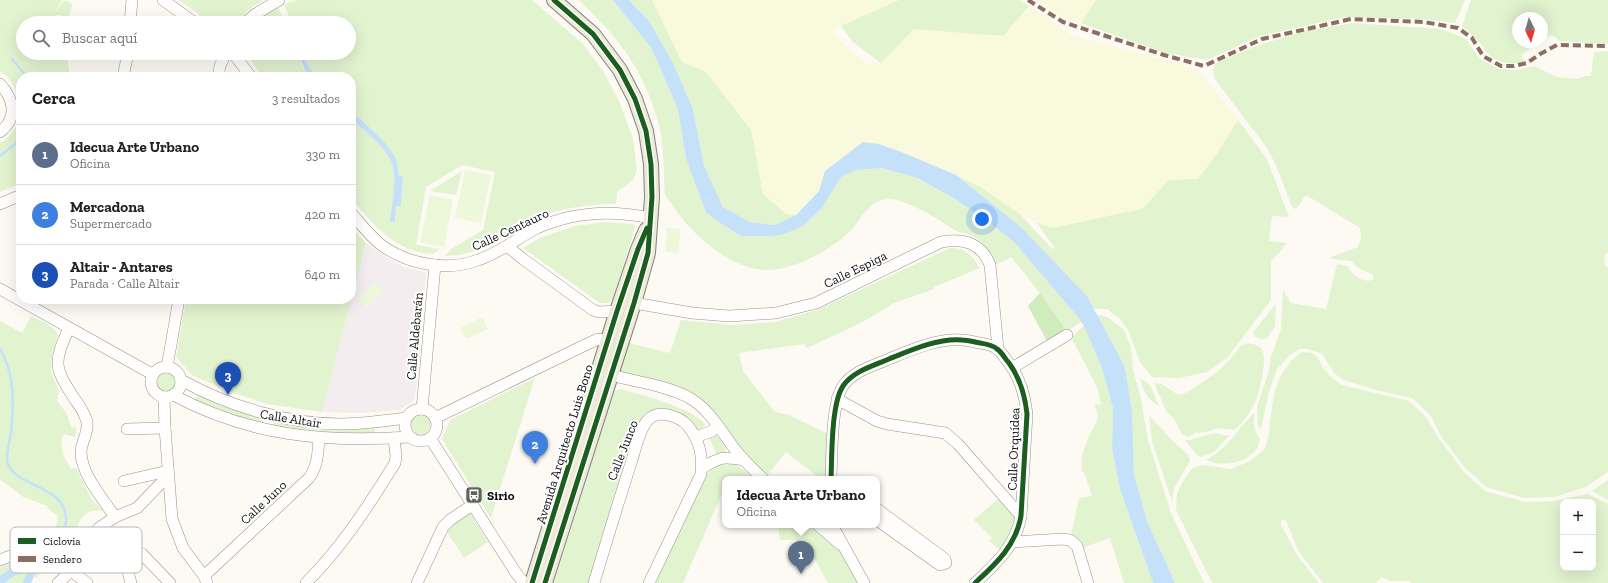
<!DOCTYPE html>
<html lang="es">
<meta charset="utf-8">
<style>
body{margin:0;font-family:"Zilla Slab",serif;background:#f2f2f2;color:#202124}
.controls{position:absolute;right:12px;bottom:12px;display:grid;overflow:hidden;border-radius:8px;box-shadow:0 4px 16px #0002}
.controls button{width:36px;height:36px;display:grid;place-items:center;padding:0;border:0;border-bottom:1px solid #e0e0e0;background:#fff;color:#202124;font:20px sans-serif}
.compass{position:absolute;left:1512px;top:12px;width:36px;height:36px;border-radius:50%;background:#fff;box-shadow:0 4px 16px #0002;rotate:175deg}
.you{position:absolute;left:982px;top:219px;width:14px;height:14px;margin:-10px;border:3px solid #fff;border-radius:50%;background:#1a73e8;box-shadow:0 0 0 6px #1a73e833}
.badge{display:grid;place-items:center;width:26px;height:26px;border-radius:50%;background:#61615e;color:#fff;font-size:13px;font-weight:700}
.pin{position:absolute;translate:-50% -33px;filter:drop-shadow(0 1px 2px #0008)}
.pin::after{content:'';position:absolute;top:21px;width:14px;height:12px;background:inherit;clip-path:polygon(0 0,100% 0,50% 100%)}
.popup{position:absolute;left:722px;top:476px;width:158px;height:52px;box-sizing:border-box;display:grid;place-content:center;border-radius:8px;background:#fff;filter:drop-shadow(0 1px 3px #0005);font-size:13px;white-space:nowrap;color:#757577}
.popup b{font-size:15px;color:#202124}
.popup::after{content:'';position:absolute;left:50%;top:100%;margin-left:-8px;border:8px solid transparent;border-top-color:#fff}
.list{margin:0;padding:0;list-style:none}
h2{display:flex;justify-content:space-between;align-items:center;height:52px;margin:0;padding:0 16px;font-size:17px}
h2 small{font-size:13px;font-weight:400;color:#757577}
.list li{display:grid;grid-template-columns:26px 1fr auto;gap:12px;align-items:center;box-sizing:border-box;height:60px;padding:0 16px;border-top:1px solid #e0e0e0}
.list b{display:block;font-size:15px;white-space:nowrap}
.list p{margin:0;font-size:13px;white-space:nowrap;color:#757577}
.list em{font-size:13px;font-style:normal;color:#757577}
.icon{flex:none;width:22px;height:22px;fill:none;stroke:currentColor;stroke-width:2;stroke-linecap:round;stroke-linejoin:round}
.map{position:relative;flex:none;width:1608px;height:583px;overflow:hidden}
.search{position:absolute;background:#fff;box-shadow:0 4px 16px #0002;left:16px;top:16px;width:340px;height:44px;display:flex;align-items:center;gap:10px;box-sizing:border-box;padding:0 14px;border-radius:22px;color:#757577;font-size:15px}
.panel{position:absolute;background:#fff;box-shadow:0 4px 16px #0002;left:16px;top:72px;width:340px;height:232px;border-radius:16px}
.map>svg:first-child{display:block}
.industrial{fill:#f4edf0}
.farmland{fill:#f9f9dd}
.green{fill:#e2f3d0;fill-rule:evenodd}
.forest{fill:#d0ecbd}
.pitch{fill:#edf7da}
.water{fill:#c5e1f9}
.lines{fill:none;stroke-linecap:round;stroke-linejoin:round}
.stream{stroke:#c5e1f9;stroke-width:2.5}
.canal{stroke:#c5e1f9;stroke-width:8}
.minor-casing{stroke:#959491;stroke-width:12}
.major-casing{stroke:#82827e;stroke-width:16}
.minor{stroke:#fffefd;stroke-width:11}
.major{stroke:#edead8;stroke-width:14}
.quiet{stroke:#8d6e63;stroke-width:4;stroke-dasharray:8 4;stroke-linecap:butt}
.cycleway-casing{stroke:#fff;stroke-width:8}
.cycleway{stroke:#1b5e20;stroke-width:5}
.labels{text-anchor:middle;stroke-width:4;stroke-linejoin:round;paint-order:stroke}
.street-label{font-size:13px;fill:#0e0e0e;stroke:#fff}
.poi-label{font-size:13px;font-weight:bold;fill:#0e0e0e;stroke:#fff;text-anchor:start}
.key{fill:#fff;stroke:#b7b7b7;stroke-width:1}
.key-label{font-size:11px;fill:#0e0e0e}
</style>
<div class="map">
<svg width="1608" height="583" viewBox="0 0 1608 583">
<rect width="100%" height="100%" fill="#fcfaf2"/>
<path class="industrial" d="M366 243 387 258 404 267 425 272 426 275 415 398 413 401 399 410 363 413 322 412Z"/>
<g class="farmland">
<path d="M652 0H899L833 30 837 38 866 64 881 62 914 29 1003 36 1029 6 1073 36 1181 64 1201 73 1238 120 1218 152 1198 179 1169 180 1142 209 1052 228 1020 214 980 187 956 175 825 171 819 191 796 215 786 214 763 194 751 130 706 72 682 62Z"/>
<path d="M1034 0H1096L1081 23 1065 18Z"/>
</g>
<g class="green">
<path d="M0 0H62L55 13 63 1H68L72 5 68 20 61 15H56L55 23H23V53H64C70 61 67 69 72 77H21V183L0 192V143C28 128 25 87 0 71Z"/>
<path d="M179 0H263L247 11 236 23H211Z"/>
<path d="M297 0H532L582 43 602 69 619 101 633 139 637 171 632 181 617 192 616 204C592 204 559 208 538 218 504 234 484 255 445 256L451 249 483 230 495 172 462 165 426 187 416 245 440 249 433 254C397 253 372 224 351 198V118C363 129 385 145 391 160 398 177 392 204 391 222H395L396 206H401L403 176H399C397 147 370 129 351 110V77H317L309 67 303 53H349V23H291L284 4Z"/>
<path d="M578 0H613L652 49 678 110 686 159 706 212 717 221 741 236 803 226 822 208 841 177 856 170 882 168 916 178 955 199 986 220 1014 242 1077 316 1081 322 1067 331H1063L1064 327 1040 293 1011 257 993 266C991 252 983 240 970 235 966 233 961 233 957 231 953 229 948 226 944 223 932 215 903 199 890 199 870 199 863 216 852 229 831 251 787 275 756 269 722 262 693 234 674 208 672 204 667 199 665 195 664 190 665 184 664 179 664 166 663 154 662 141 661 128 655 111 650 98 636 59 608 27 578 0Z"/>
<path d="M629 0H652L682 62 706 72 751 130 763 194 786 214 796 215 775 225 750 222 723 207 704 166 693 109 673 63 649 21Z"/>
<path d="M899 0H1019L1029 6 1003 36 914 29 881 63 853 42 841 26Z"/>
<path d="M1096 0H1465L1455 23 1422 19 1345 17 1260 36 1207 60 1165 53 1081 23Z"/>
<path d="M1471 0H1608V44L1558 41 1556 37 1551 35 1542 40V18H1518V42H1539L1521 55 1525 61C1513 66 1496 63 1487 53 1484 50 1482 44 1478 41 1473 35 1467 31 1462 26Z"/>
<path d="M278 7 285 23H255Z"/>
<path d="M1353 23 1441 29 1466 39 1480 59 1499 69 1518 70 1534 66 1557 77 1577 79 1585 76H1591L1594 52 1608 51V252L1605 255 1604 263 1608 268V472L1586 487 1554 497 1524 498 1486 487 1464 467 1441 436 1430 415 1412 398 1380 391 1343 380 1334 373 1322 354 1308 349H1299L1289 356 1277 369 1269 392 1261 429 1258 425 1257 407 1268 374 1271 357 1281 329 1283 290 1291 303 1326 309 1337 264 1347 266C1354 275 1361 283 1373 280V275L1357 267 1351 261 1332 259 1331 257 1358 247 1361 238 1360 228 1306 195 1296 209 1292 207 1276 165 1267 148 1215 79 1213 70 1216 63 1256 46 1304 31Z"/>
<path d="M246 53H297L301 64 310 77H262Z"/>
<path d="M1238 120 1267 159 1289 217 1272 216 1269 241 1287 243 1271 262V300L1227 358 1207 372 1179 378 1152 377 1140 362 1128 330 1119 318 1107 309H1094L1087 296 1022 228 956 175 980 187 1020 214 1052 249 1055 248 1036 222 1052 228 1142 209 1169 180 1198 179 1218 152Z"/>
<path d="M462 171 456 195 430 191Z"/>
<path d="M606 222 633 224 635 227 614 298 608 303H600L523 248 540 238 575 226Z"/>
<path d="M351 227 366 243 322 412 267 404 226 390 192 375 176 357 186 299H351Z"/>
<path d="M950 248C966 248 971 254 980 268L934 287V289L894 303 861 323 807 348 804 344 739 353 743 371 775 412 789 415 828 434 825 479H821L786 452 768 474 744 455 706 409 627 379 620 370 629 343 670 353 681 320 733 325 775 322 817 310Z"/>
<path d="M1276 304 1275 326 1267 338 1261 339 1255 337 1253 332Z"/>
<path d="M1097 315H1100L1109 318 1124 330 1131 347 1133 369 1141 399 1148 440 1171 513 1204 583H1175L1147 521 1134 474 1132 411 1125 367Z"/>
<path d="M31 316C41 321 54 325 58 335L52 355 51 372 59 391 57 401 67 414 71 427 77 428 75 437 64 434C58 446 64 458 71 469L76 468 92 500 104 511C74 507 80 534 65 550 62 553 58 555 54 558L60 565 52 568 50 565 39 572 40 574 36 578 34 576 29 583H0V567L18 559 15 548C24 547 32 549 41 548 53 546 56 526 58 516L47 508 48 506 23 497 0 479V321L22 333Z"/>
<path d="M1084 326 1102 368 1113 408 1112 448 1120 489 1153 583H1124L1110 538 1082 548 1071 536 1079 498 1092 496 1084 472H1082C1082 467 1081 461 1082 456 1084 449 1087 441 1090 434 1095 424 1102 416 1094 405L1101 404 1097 387 1071 337Z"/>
<path d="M1248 343C1253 344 1259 345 1262 350 1268 359 1259 395 1254 405 1249 415 1242 423 1234 430L1217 428 1207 432 1195 433 1189 437 1182 435 1174 419 1166 411 1154 383 1162 384 1178 395C1188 393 1192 389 1200 384 1218 372 1229 363 1241 345Z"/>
<path d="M1302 352 1312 353 1318 358 1323 368 1332 378 1342 385 1409 401 1427 418 1438 437 1463 471 1485 491 1525 502 1554 501 1588 494 1608 504V583H1412L1410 581H1391L1382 577 1376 583H1323L1299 552 1286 521 1284 520 1281 521V525L1297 555 1319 583H1212L1176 510 1177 493 1186 476 1193 468 1202 465 1231 469 1250 461 1264 450 1268 439 1274 393 1281 375 1292 360ZM1563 502H1593V568H1563Z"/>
<circle cx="166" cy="382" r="10"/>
<path d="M535 378 531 390 491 518 442 439 450 420Z"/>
<path d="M1140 378 1150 385 1159 406C1147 400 1143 390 1140 378Z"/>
<path d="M621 389C644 396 690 407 705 424L701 429 696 430 661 411 629 455 613 500 590 583H554L614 391Z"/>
<path d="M198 394 264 417 262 425 231 416 194 401Z"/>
<path d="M1254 413C1254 418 1253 425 1255 429 1256 435 1261 437 1259 444 1252 463 1222 468 1206 460 1227 449 1238 429 1254 413Z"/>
<circle cx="421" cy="424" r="10"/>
<path d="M1149 415 1170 438 1188 455 1190 461 1174 488 1172 501 1152 441Z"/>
<path d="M274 420 375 427V434L341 435 272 427Z"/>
<path d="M1214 433 1229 436 1214 452 1202 457 1197 455 1185 440H1190Z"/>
<path d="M714 435C721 437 727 446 726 453L717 455 709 438Z"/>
<path d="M731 464 738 466 755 479H735L730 475 729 479H725V487L683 583H654L705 475 718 465Z"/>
<path d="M1608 480V500L1592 491Z"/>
<path d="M999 498C1004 503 1011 509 1014 515 1019 524 1005 543 1000 550L989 541 992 538 974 520Z"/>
<path d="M469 512 488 542 464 558 446 530Z"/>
<path d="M778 525H814L840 548 859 583H828L811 552 797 540H780Z"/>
</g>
<path class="forest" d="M1040 293 1064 327 1063 331 1047 341 1028 306Z"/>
<g class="pitch">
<path d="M465 170 491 175 481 223 455 218Z"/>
<path d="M430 195 453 200 444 247 420 242Z"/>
<path d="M667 228 680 229 679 253 665 252Z"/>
<path d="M374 282 383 290 367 308 358 300Z"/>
<path d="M482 317 488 329 466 339 460 328Z"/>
</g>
<g class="water">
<path d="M613 0H629L649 21 673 63 693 109 704 166 723 207 750 222 775 225 796 215 819 191 825 171 863 142 879 144 904 153 956 175 1022 228 1087 296 1125 367 1132 411 1134 474 1147 521 1175 583H1153L1120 489 1112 448 1113 408 1102 368 1084 326 1077 316 1014 242 986 220 955 199 917 178 882 168 856 170 841 177 822 208 803 226 784 234 771 236H741L717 221 706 212 686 159 678 110 652 49Z"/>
<path d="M297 53H303L309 67 317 77H310L307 74Z"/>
<path d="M351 110C364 123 388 142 395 157 398 163 398 169 399 176H403L401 206H396L395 222H390C392 205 398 177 391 161 385 146 363 130 351 118Z"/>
</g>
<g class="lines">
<g class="stream">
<path d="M12 59 27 77"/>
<path d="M0 156 21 139"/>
<path d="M0 349C15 374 14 403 11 432 10 440 7 450 7 459 9 486 58 483 65 512 67 519 66 526 62 532 53 549 45 557 29 567"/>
</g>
<path class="canal" d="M0 581 11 573 29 567 32 571 27 583"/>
<defs>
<g id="minor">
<path d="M163 0 195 23"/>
<path d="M130 23 132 0"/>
<path d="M245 23 254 15 279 0"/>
<path d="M233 53 251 77"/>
<path d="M123 77 128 53"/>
<path d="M218 77 220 66 226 53"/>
<path d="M0 84C14 99 18 118 0 132"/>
<path d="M0 204 21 195"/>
<path d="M351 213C360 223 369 235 380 244 406 264 447 272 478 260 500 253 517 238 537 228 573 212 613 210 650 218"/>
<path d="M507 246 523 259 593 310 599 312 617 311"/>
<path d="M0 289 152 374"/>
<path d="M634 303 692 313 729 316 776 313 816 303 941 242C963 238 981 242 990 265L998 349"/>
<path d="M69 328C54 362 53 366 74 398 80 407 84 411 87 422 89 431 81 443 81 452 81 474 103 499 115 517"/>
<path d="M167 367 179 299"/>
<circle cx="166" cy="382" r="15"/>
<path d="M1012 368 1067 335"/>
<path d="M611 375C636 382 664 385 688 397 710 409 722 433 737 452 745 462 754 470 763 479"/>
<path d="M181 380C228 406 287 424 341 424 363 424 384 421 405 418"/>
<path d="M173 395C250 436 325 443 410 437"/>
<path d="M164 397 165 428 172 519 183 548 204 576 207 583"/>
<path d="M837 399 877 421 887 424 945 433 958 444 1021 516"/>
<path d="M422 409 435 265"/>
<circle cx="421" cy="425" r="16"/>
<path d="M435 418 581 347 598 339 608 341"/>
<path d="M127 429 165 428"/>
<path d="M696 437 712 431 718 426"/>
<path d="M430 438 516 573 524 583"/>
<path d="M702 468C720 457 723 456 744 460"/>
<path d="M831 479C832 456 831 404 843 386 853 371 873 366 889 359 911 350 938 338 962 340 968 340 974 342 980 343 986 344 993 345 997 349 1002 352 1005 359 1009 363 1020 378 1025 395 1027 414L1021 516C1016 545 997 563 975 583"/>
<path d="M124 481 168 471"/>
<path d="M877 509 945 559 946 563 940 565 877 520"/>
<path d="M818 525 840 544"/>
<path d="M832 525 864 583"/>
<path d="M1013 542 1063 539 1070 540 1077 546 1088 583"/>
<path d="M0 560 10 556"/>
<path d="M71 571 87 583"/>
<path d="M204 576 309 478C318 466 318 452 319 438"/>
<path d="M58 583 71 571 80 551 99 528 115 517 137 508 162 482 168 471"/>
<path d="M131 583 127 568 131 554 136 551 142 554 170 583"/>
<path d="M306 583C342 547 369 505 395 463L396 456 394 438"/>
<path d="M417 583 443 527 450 520 472 505"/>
<path d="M594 583C606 543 618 503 631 463 635 451 639 431 647 421 657 408 679 416 688 426 700 441 703 456 701 474L649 583"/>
</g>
<g id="major">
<path d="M532 583 617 311 638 249 646 230"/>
<path d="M545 583 634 303 648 253 652 197 651 164 646 131 635 99 620 70 593 34 554 0"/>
</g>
</defs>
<use href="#minor" class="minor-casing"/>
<use href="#major" class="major-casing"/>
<use href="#minor" class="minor"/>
<use href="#major" class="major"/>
<path class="quiet" d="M1028 0 1063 22 1164 55 1204 66 1262 39 1351 19 1424 22 1458 28 1472 38 1483 56 1501 66H1514L1527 63 1540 54 1557 45 1608 46"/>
<defs>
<g id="cycleway">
<path d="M831 479C832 456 831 404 843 386 853 371 873 366 889 359 911 350 938 338 962 340 968 340 974 342 980 343 986 344 993 345 997 349 1002 352 1005 359 1009 363 1020 378 1025 395 1027 414L1021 516C1016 545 997 563 975 583"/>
<path d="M532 583 617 311 638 249 647 228"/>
<path d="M545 583 634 303 648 253 652 197 651 164 646 131 635 99 620 70 593 34 554 0"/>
</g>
</defs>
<use href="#cycleway" class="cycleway-casing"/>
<use href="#cycleway" class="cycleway"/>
</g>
<defs>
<symbol id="bus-square" viewBox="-11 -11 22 22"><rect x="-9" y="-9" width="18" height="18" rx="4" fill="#61615e" stroke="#fff"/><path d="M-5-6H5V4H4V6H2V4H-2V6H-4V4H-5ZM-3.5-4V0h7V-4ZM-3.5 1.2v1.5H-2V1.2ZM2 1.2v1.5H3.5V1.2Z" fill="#fff"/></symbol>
</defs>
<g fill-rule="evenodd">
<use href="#bus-square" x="464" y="485" width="20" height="20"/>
</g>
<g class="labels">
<g class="street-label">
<text transform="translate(510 229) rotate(-25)" y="5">Calle Centauro</text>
<text transform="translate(855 269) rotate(-26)" y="5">Calle Espiga</text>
<text transform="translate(414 336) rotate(-85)" y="5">Calle Aldebarán</text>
<text transform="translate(291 418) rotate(9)" y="5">Calle Altair</text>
<text transform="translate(564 444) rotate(-73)" y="5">Avenida Arquitecto Luis Bono</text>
<text transform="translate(1013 449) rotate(-88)" y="5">Calle Orquídea</text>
<text transform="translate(622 450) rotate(-69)" y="5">Calle Junco</text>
<text transform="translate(263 502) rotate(-43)" y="5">Calle Juno</text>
</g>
<g class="poi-label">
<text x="487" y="500">Sirio</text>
</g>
</g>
<rect x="10" y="527" width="132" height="46" rx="6" class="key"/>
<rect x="18" y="538" width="18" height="6" fill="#1b5e20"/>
<rect x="18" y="556" width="18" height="6" fill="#8d6e63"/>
<g class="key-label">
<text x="43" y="545">Ciclovía</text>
<text x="43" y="563">Sendero</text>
</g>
</svg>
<div class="controls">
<button>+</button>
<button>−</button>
</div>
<svg class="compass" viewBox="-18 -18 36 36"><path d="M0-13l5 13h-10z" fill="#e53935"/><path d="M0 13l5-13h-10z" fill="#757577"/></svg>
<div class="you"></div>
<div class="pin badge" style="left:801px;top:574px;background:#5c6f8a">1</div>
<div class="popup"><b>Idecua Arte Urbano</b>Oficina</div>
<div class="pin badge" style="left:535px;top:464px;background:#3f7fe0">2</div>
<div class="pin badge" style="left:228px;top:395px;background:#1a4fb4">3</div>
<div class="search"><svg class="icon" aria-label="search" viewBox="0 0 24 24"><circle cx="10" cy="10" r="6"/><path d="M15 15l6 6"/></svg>Buscar aquí</div>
<section class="panel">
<h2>Cerca<small>3 resultados</small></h2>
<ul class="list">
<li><span class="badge" style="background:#5c6f8a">1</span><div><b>Idecua Arte Urbano</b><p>Oficina</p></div><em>330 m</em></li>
<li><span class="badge" style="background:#3f7fe0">2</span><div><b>Mercadona</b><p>Supermercado</p></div><em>420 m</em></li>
<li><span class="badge" style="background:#1a4fb4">3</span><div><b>Altair - Antares</b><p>Parada · Calle Altair</p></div><em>640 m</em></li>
</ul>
</section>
</div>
